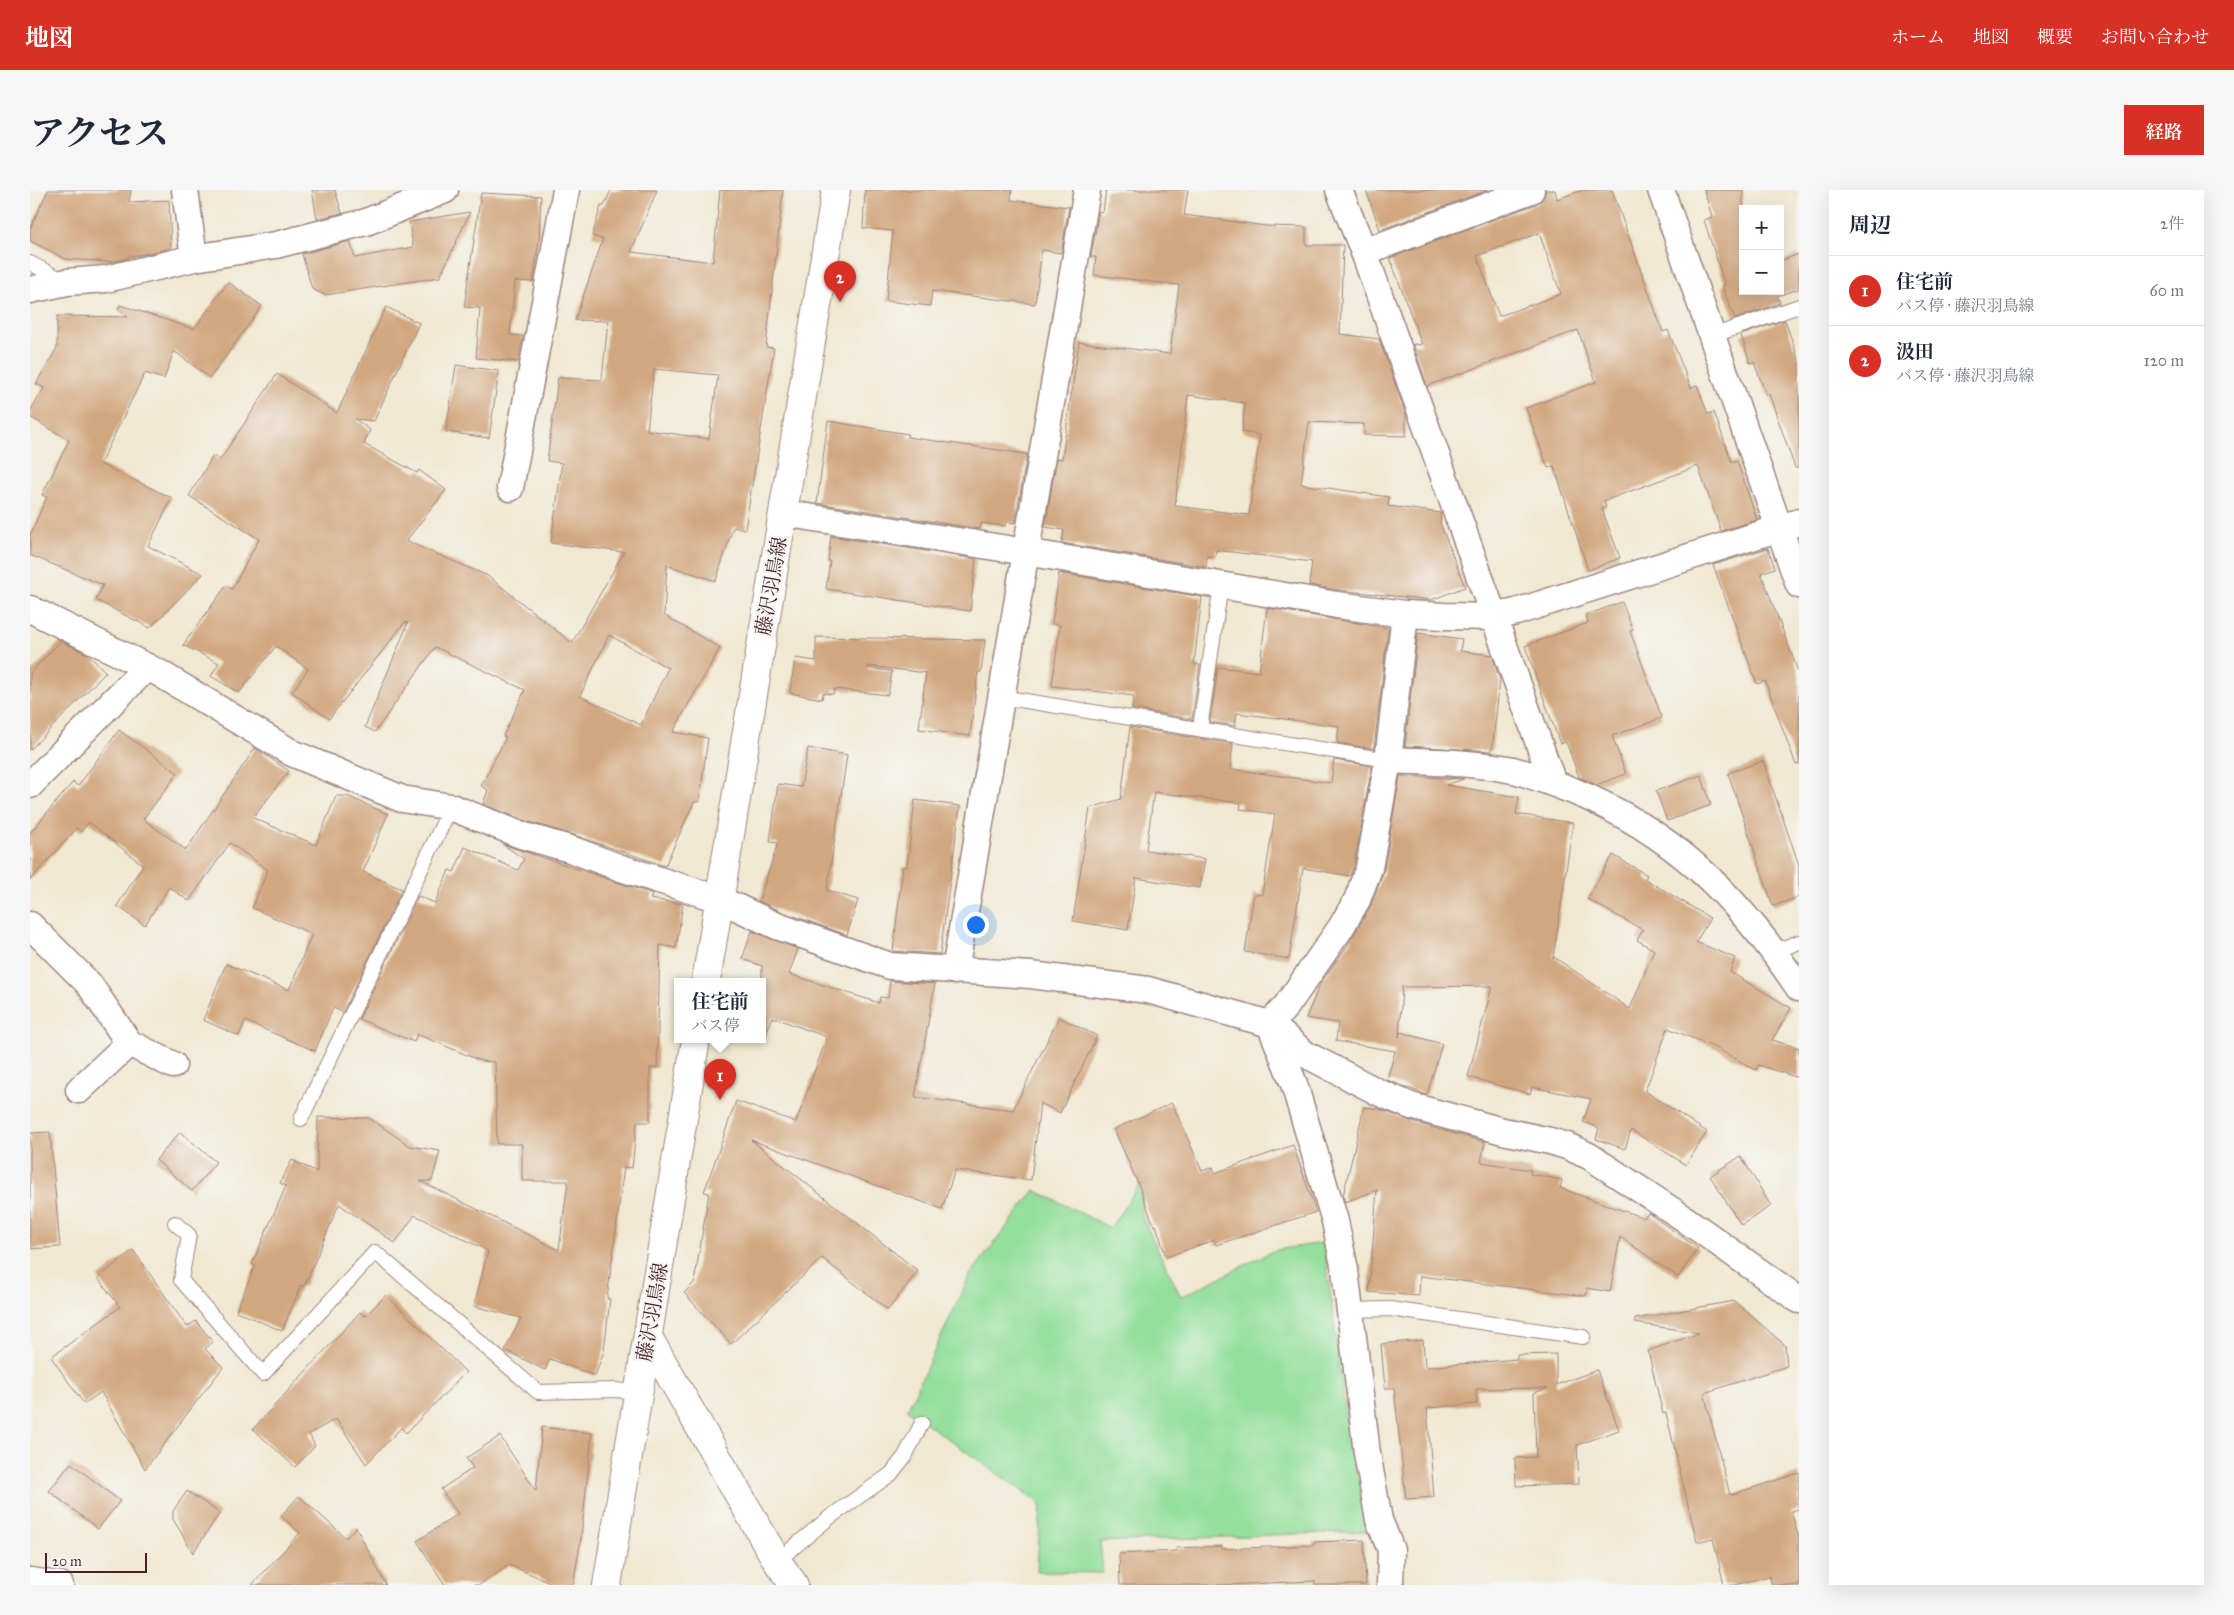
<!DOCTYPE html>
<html lang="ja">
<meta charset="utf-8">
<style>
body{margin:0;font-family:"IM FELL Great Primer","Noto Serif JP",serif;background:#f6f6f7;color:#1f2937}
.controls{position:absolute;right:15px;top:15px;display:grid;overflow:hidden;border-radius:0px;box-shadow:0 5px 20px #0002}
.controls button{width:45px;height:45px;display:grid;place-items:center;padding:0;border:0;border-bottom:1px solid #e0e1e3;background:#fff;color:#1f2937;font:25px sans-serif}
.scale{position:absolute;left:15px;bottom:12px;width:102px;box-sizing:border-box;padding-left:5px;border:2px solid #4a1f2b;border-top:0;font-size:14px;line-height:18px;white-space:nowrap;color:#4a1f2b;-webkit-text-stroke:4px #f6f6f2;paint-order:stroke}
.you{position:absolute;left:945px;top:734px;width:18px;height:18px;margin:-12px;border:4px solid #fff;border-radius:50%;background:#1a73e8;box-shadow:0 0 0 8px #1a73e833}
.badge{display:grid;place-items:center;width:32px;height:32px;border-radius:50%;background:#d93025;color:#fff;font-size:16px;font-weight:700}
.pin{position:absolute;translate:-50% -41px;filter:drop-shadow(0 1px 2px #0008)}
.pin::after{content:'';position:absolute;top:26px;width:18px;height:15px;background:inherit;clip-path:polygon(0 0,100% 0,50% 100%)}
.popup{position:absolute;left:644px;top:788px;width:92px;height:65px;box-sizing:border-box;display:grid;place-content:center;border-radius:0px;background:#fff;filter:drop-shadow(0 1px 4px #0005);font-size:16px;white-space:nowrap;color:#747a83}
.popup b{font-size:19px;color:#1f2937}
.popup::after{content:'';position:absolute;left:50%;top:100%;margin-left:-10px;border:10px solid transparent;border-top-color:#fff}
.list{margin:0;padding:0;list-style:none}
h2{display:flex;justify-content:space-between;align-items:center;height:65px;margin:0;padding:0 20px;font-size:21px}
h2 small{font-size:16px;font-weight:400;color:#747a83}
.list li{display:grid;grid-template-columns:32px 1fr auto;gap:15px;align-items:center;box-sizing:border-box;height:70px;padding:0 20px;border-top:1px solid #e0e1e3}
.list b{display:block;font-size:19px;white-space:nowrap}
.list p{margin:0;font-size:16px;white-space:nowrap;color:#747a83}
.list em{font-size:16px;font-style:normal;color:#747a83}
.map{position:relative;flex:none;width:1769px;height:1395px;overflow:hidden;border-radius:0px}
header{display:flex;align-items:center;gap:30px;box-sizing:border-box;height:70px;padding:0 25px;background:#d93025;color:#fff}
header strong{font-size:24px}
nav{display:flex;gap:28px;margin-inline-start:auto;font-size:18px}
.intro{display:flex;align-items:center;justify-content:space-between;box-sizing:border-box;height:120px;padding:0 30px}
h1{margin:0;font-size:35px}
.button{padding:12px 22px;border-radius:0px;background:#d93025;color:#fff;font-size:18px;font-weight:700}
main{display:flex;gap:30px;padding:0 30px}
aside{flex:1;background:#fff;border-radius:0px;box-shadow:0 5px 20px #0002}
.map>svg:first-child{display:block}
.green{fill:#93df9b;stroke:#6e7f63}
.building{fill:#d1a77f;fill-rule:evenodd}
.lines{fill:none;stroke-linecap:round;stroke-linejoin:round}
.service-casing{stroke:#9d847e;stroke-width:16}
.minor-casing{stroke:#9d847e;stroke-width:29}
.tertiary-casing{stroke:#9d847e;stroke-width:30}
.service{stroke:#fff;stroke-width:14}
.minor{stroke:#fff;stroke-width:26}
.tertiary{stroke:#fff;stroke-width:28}
.labels{text-anchor:middle;stroke-width:4.5;stroke-linejoin:round;paint-order:stroke}
.street-label{font-size:20px;fill:#4a1f2b;stroke:#f6f6f2}
</style>
<header>
<strong>地図</strong>
<nav><a>ホーム</a><a>地図</a><a>概要</a><a>お問い合わせ</a></nav>
</header>
<div class="intro"><h1>アクセス</h1><a class="button">経路</a></div>
<main>
<div class="map">
<svg width="1769" height="1395" viewBox="0 0 1769 1395">
<rect width="100%" height="100%" fill="#f6f6f2"/>
<filter id="ink" filterUnits="userSpaceOnUse"><feTurbulence type="fractalNoise" baseFrequency=".02" numOctaves="2"/><feDisplacementMap in="SourceGraphic" scale="10" xChannelSelector="R" yChannelSelector="G"/><feConvolveMatrix kernelMatrix="1 2 1 2 8 2 1 2 1" color-interpolation-filters="sRGB"/></filter>
<filter id="wash" filterUnits="userSpaceOnUse"><feTurbulence type="fractalNoise" baseFrequency=".0096" numOctaves="4" result="noise"/><feDisplacementMap in="SourceGraphic" scale="20" xChannelSelector="R" yChannelSelector="G"/><feGaussianBlur stdDeviation="1.12" result="paint"/><feColorMatrix in="noise" values="0 0 0 0 0 0 0 0 0 0 0 0 0 0 0 0 0 1.4 0 .05"/><feComposite in="paint" operator="in"/></filter>
<g filter="url(#wash)">
<rect width="100%" height="100%" fill="#f0e8d1"/>
<path class="green" d="M1112 991V1027L1151 1107 1245 1060 1294 1053 1320 1259 1341 1341 1070 1352 1073 1383 1007 1382 1011 1314 877 1220 940 1085 1005 1000 1080 1038Z"/>
<g id="blocks">
<g class="building">
<path d="M18 0H101L99 12 139 10 141 58 110 65 99 66V68L81 72 36 69 0 51V39Z"/>
<path d="M282 0H305L312 23 287 29Z"/>
<path d="M581 0H627L601 62 683 72 690 0H753L736 157 744 158 715 339 703 337 686 391 637 375 634 425 690 458 643 542 678 548 669 612H664L635 676 544 645 496 631 453 614 458 600 451 596 476 547 473 546 495 500 405 457 345 542 335 537 378 433 375 432 299 529 262 502 278 479 246 456 209 503 181 486 189 473 153 455 196 396 202 399 229 349 159 306 183 266 190 270 247 184 307 223 356 117 389 133 344 231 325 229 340 240 334 254 387 283 389 280 416 300 376 351 458 386 542 453 594 362 521 353 532 273 517 271 528 188 572 190 578 131 545 130 573 49 562 46 571 16H574ZM624 179 688 185 679 249 617 240ZM579 445 638 478 611 535 550 506Z"/>
<path d="M835 0H982L981 10 1039 17 1031 63 1012 60 1005 114 902 101 900 116 856 111 863 41 833 38Z"/>
<path d="M1076 0H1158L1154 25 1236 36 1276 37V55H1313L1310 144 1349 149 1376 225V246L1334 245V234L1279 232 1271 294 1359 307 1358 316 1411 323 1410 333 1435 397 1401 410 1309 400 1279 395 1282 372 1186 360 1185 367 1177 366 1176 377 1032 353 1034 340 1015 337 1027 268 1032 269 1049 152 1140 164 1149 95 1064 85 1066 67H1061L1069 21 1073 22ZM1158 205 1215 213 1212 242 1230 245 1219 325 1145 316Z"/>
<path d="M1336 0H1458L1350 40Z"/>
<path d="M1516 0H1525L1527 9 1553 0H1582L1633 142 1638 140 1661 198 1667 195 1678 224 1684 222 1702 273 1707 271 1727 330 1691 341 1668 276 1574 311 1576 317 1572 319 1590 368 1558 380 1524 276 1518 278 1496 218 1566 192 1548 140 1397 196 1383 154 1392 155 1360 68 1506 14 1513 9ZM1509 43 1531 104 1469 126 1447 66Z"/>
<path d="M1674 0H1713V101H1750V71L1769 64V99L1747 106 1750 113 1705 129 1692 96 1695 95 1674 30 1682 27Z"/>
<path d="M451 3 511 6 509 50 503 92 485 91 480 145 493 146 488 172 446 168 450 118 434 117Z"/>
<path d="M440 22 410 87 295 105 282 99 272 64 320 51 325 68 383 57 379 32Z"/>
<path d="M198 92 232 116 180 188 144 161 134 189 115 183 70 274 142 308 118 356 173 384 120 438 66 410 73 395 0 365V345L17 307 12 305 39 250 0 227V221L14 198 6 194 27 158V126L98 127 88 119 90 115 164 139Z"/>
<path d="M1755 130 1769 171V278H1765L1739 204 1736 205 1724 172 1720 173 1711 145Z"/>
<path d="M426 175 469 181 459 248 416 242Z"/>
<path d="M798 231 878 244 877 247 997 264 985 333 976 332 975 336 951 333 950 339 787 313Z"/>
<path d="M801 346 946 369 940 421 796 399 800 371H798Z"/>
<path d="M1738 358 1745 378 1731 383 1769 484V574L1766 575 1735 491 1727 494 1683 375Z"/>
<path d="M1029 383 1172 407 1164 474 1170 475 1162 529 1102 519 1104 506 1022 496 1030 435 1022 434Z"/>
<path d="M1592 412 1603 440 1600 441 1632 528 1582 546 1596 584 1566 595 1549 587 1536 552 1530 554 1495 456 1558 433 1556 425Z"/>
<path d="M1237 418 1358 438 1344 559 1307 553 1309 536 1207 523 1205 536 1180 532 1188 477 1229 482Z"/>
<path d="M1388 443 1432 449 1430 461 1462 465 1470 490 1462 561 1375 556Z"/>
<path d="M786 447 955 450 951 482H948L940 546 889 539 896 483 838 476V478L862 481 858 505 804 499 803 504 793 503 792 509 760 503 765 468 786 471Z"/>
<path d="M31 451 57 464 76 482 0 560V483Z"/>
<path d="M1100 537 1203 554 1200 579 1301 593 1304 570 1342 576 1324 674 1320 686 1273 678 1259 769 1215 762 1224 704 1232 705 1245 624 1210 619 1211 613 1124 602 1116 660 1175 669 1170 698 1106 688 1098 740 1043 731 1060 618 1091 609Z"/>
<path d="M89 540 148 583 113 629 156 660 225 558 259 581 223 628 286 655 306 606H317L358 624 333 682 372 699 313 822 303 818 285 861 215 831 209 846 173 830 196 774 259 800 282 744 222 718 238 680 200 653 159 711 139 697 115 735 87 716 113 675 59 632 51 642 47 638 0 690V643L43 592 48 596Z"/>
<path d="M778 558 817 565 797 700 828 710 817 745 753 722 729 711 748 653 740 652 748 594 771 597Z"/>
<path d="M1733 571 1769 675V707L1743 716 1698 583Z"/>
<path d="M1671 585 1681 615 1637 631 1626 601Z"/>
<path d="M1370 586 1434 589 1416 595 1489 607 1486 624 1543 633 1523 769 1524 767 1600 819 1624 760 1607 750 1613 740 1557 709 1583 665 1617 685 1615 689 1680 728 1666 752 1705 768 1700 782 1761 818 1742 850 1769 858V888L1728 875 1726 880 1688 859 1638 838 1615 901 1677 942 1656 975 1601 940 1595 959 1566 949 1569 938 1553 932 1561 909 1502 897 1500 904 1438 887 1462 796 1372 797 1369 847 1370 842 1412 854 1397 905 1357 890 1365 861 1306 851 1308 833 1276 828 1290 794 1318 755 1341 715 1354 681Z"/>
<path d="M885 610 930 616 910 764 863 761 873 676 877 677Z"/>
<path d="M472 654 623 704 620 709 653 714 646 758 630 755 627 878H620V932H607L602 978 594 977 577 1109H580L574 1161 565 1186 520 1169 515 1180 475 1160 491 1128 444 1116 458 1061 385 1025 365 1053 309 1014 274 1097 271 1095 252 1141 206 1121 225 1076 222 1074 256 996 250 993 262 970 287 982 288 927 339 928 380 956 410 961 402 991H390L529 1060 538 991H492V954H467L465 872 451 871 387 844 384 852 329 829 388 706 405 713 419 680 424 682 435 657 488 680 494 669Z"/>
<path d="M722 741 768 759 759 784 849 813 850 807 858 808 860 791 905 794 885 907 983 920 1029 827 1067 846 1030 923 1010 913 1001 990 925 980 912 1019 721 950 888 1081 858 1120 792 1068 701 1154 654 1103 664 1093 679 1003 674 1002 706 911 766 932 797 847 742 827 735 847 732 846V776L712 769Z"/>
<path d="M1142 913 1172 981 1183 977 1185 983 1263 955 1286 1022 1186 1055 1184 1050 1136 1067 1126 1035 1124 1036 1109 996 1084 939Z"/>
<path d="M1334 917 1349 919 1389 934 1455 952 1451 972 1501 980 1500 984 1532 990 1530 998 1614 1028 1618 1023 1668 1058 1648 1087 1590 1047 1580 1102 1557 1098 1556 1106 1390 1086 1389 1106 1339 1102 1347 1000 1315 1012 1313 1006Z"/>
<path d="M20 942 30 1057 0 1059V943Z"/>
<path d="M150 942 186 972 162 1001 126 970Z"/>
<path d="M1711 966 1741 1016 1711 1035 1680 986Z"/>
<path d="M103 1060 157 1137 166 1131 183 1152 175 1159 193 1177 115 1279 71 1202 54 1214 21 1167 90 1117 68 1088Z"/>
<path d="M356 1105 436 1182 376 1243 371 1238 336 1274 306 1229 279 1244 285 1256 265 1277 223 1239 330 1122 335 1126Z"/>
<path d="M1704 1111 1756 1156H1755L1757 1176 1674 1203 1700 1305 1769 1283V1319L1761 1321 1769 1348V1395H1742L1739 1386 1705 1395H1694L1683 1348 1667 1352 1636 1223 1633 1224 1618 1161 1669 1143 1605 1133V1129Z"/>
<path d="M1393 1150 1395 1177 1487 1169V1165L1526 1164V1195L1567 1180 1589 1240 1547 1255 1549 1294 1486 1296 1485 1268 1506 1267 1504 1203 1518 1198 1446 1199 1447 1214 1397 1218 1404 1307 1376 1309 1364 1198H1355L1351 1154Z"/>
<path d="M512 1237 562 1243 551 1348 543 1395H527L479 1375 449 1395H415L387 1351 428 1324 411 1299 443 1278 436 1268 470 1246 506 1301Z"/>
<path d="M41 1273 90 1311 68 1339 19 1301Z"/>
<path d="M157 1301 190 1323 163 1363 143 1329V1321Z"/>
<path d="M269 1306 316 1348 326 1337 356 1395H222L270 1343 251 1326Z"/>
<path d="M1334 1350 1336 1395H1285V1391L1194 1395H1090L1089 1364 1147 1361 1146 1358 1192 1356V1359L1284 1355V1352Z"/>
</g>
</g>
</g>
<g filter="url(#ink)">
<use href="#blocks" fill-opacity="0" stroke="#9d847e" stroke-width="1"/>
<g class="lines">
<defs>
<g id="service">
<path d="M0 73 34 91"/>
<path d="M1682 146 1769 116"/>
<path d="M971 507 1358 570"/>
<path d="M1170 538 1191 395"/>
<path d="M1744 762 1769 752"/>
<path d="M271 929 421 617"/>
<path d="M145 1033 159 1045 151 1090 233 1184 345 1062 508 1202 585 1200 608 1202"/>
<path d="M1320 1120 1360 1119 1553 1147"/>
<path d="M747 1371 800 1327 861 1284 875 1266 892 1233"/>
</g>
<g id="minor">
<path d="M155 0 164 68"/>
<path d="M1309 0 1334 62 1523 593"/>
<path d="M1631 0 1769 395"/>
<path d="M1334 62 1501 0"/>
<path d="M0 100 37 92 76 89 164 68 246 55 336 32 415 0"/>
<path d="M480 298 536 0"/>
<path d="M753 323 996 362 1307 415 1375 424 1414 426 1463 427 1486 422 1769 332"/>
<path d="M0 419 129 483 262 563 372 609 421 617 491 645 540 659 591 678 689 709 747 736 860 776 1001 785 1118 800 1240 834 1275 864 1348 902 1381 916 1473 941 1520 951 1537 956 1559 966 1652 1027 1769 1110"/>
<path d="M1358 570C1399 572 1443 572 1483 580 1503 585 1522 593 1541 600 1644 642 1708 707 1769 798"/>
<path d="M0 595 117 477"/>
<path d="M0 735 59 794 99 853 143 875"/>
<path d="M925 781 1057 0"/>
<path d="M49 900 99 853"/>
<path d="M0 1391 30 1395"/>
<path d="M1360 1395 1361 1360 1349 1330 1337 1263 1315 1080 1305 1031 1264 894 1240 834 1257 815 1310 739 1327 710 1339 678 1358 570 1375 424"/>
</g>
<g id="tertiary">
<path d="M676 791 806 0"/>
<path d="M619 1149 747 1371 764 1395"/>
<path d="M577 1395 666 849"/>
</g>
</defs>
<use href="#service" class="service-casing"/>
<use href="#minor" class="minor-casing"/>
<use href="#tertiary" class="tertiary-casing"/>
<use href="#service" class="service"/>
<use href="#minor" class="minor"/>
<use href="#tertiary" class="tertiary"/>
</g>
</g>
<g class="labels">
<g class="street-label">
<text transform="translate(741 396) rotate(-80)" y="7">藤沢羽鳥線</text>
<text transform="translate(622 1122) rotate(-80)" y="7">藤沢羽鳥線</text>
</g>
</g>
</svg>
<div class="controls">
<button>+</button>
<button>−</button>
</div>
<div class="scale">20 m</div>
<div class="you"></div>
<div class="pin badge" style="left:690px;top:910px">1</div>
<div class="popup"><b>住宅前</b>バス停</div>
<div class="pin badge" style="left:810px;top:112px">2</div>
</div>
<aside>
<h2>周辺<small>2件</small></h2>
<ul class="list">
<li><span class="badge">1</span><div><b>住宅前</b><p>バス停 · 藤沢羽鳥線</p></div><em>60 m</em></li>
<li><span class="badge">2</span><div><b>汲田</b><p>バス停 · 藤沢羽鳥線</p></div><em>120 m</em></li>
</ul>
</aside>
</main>
